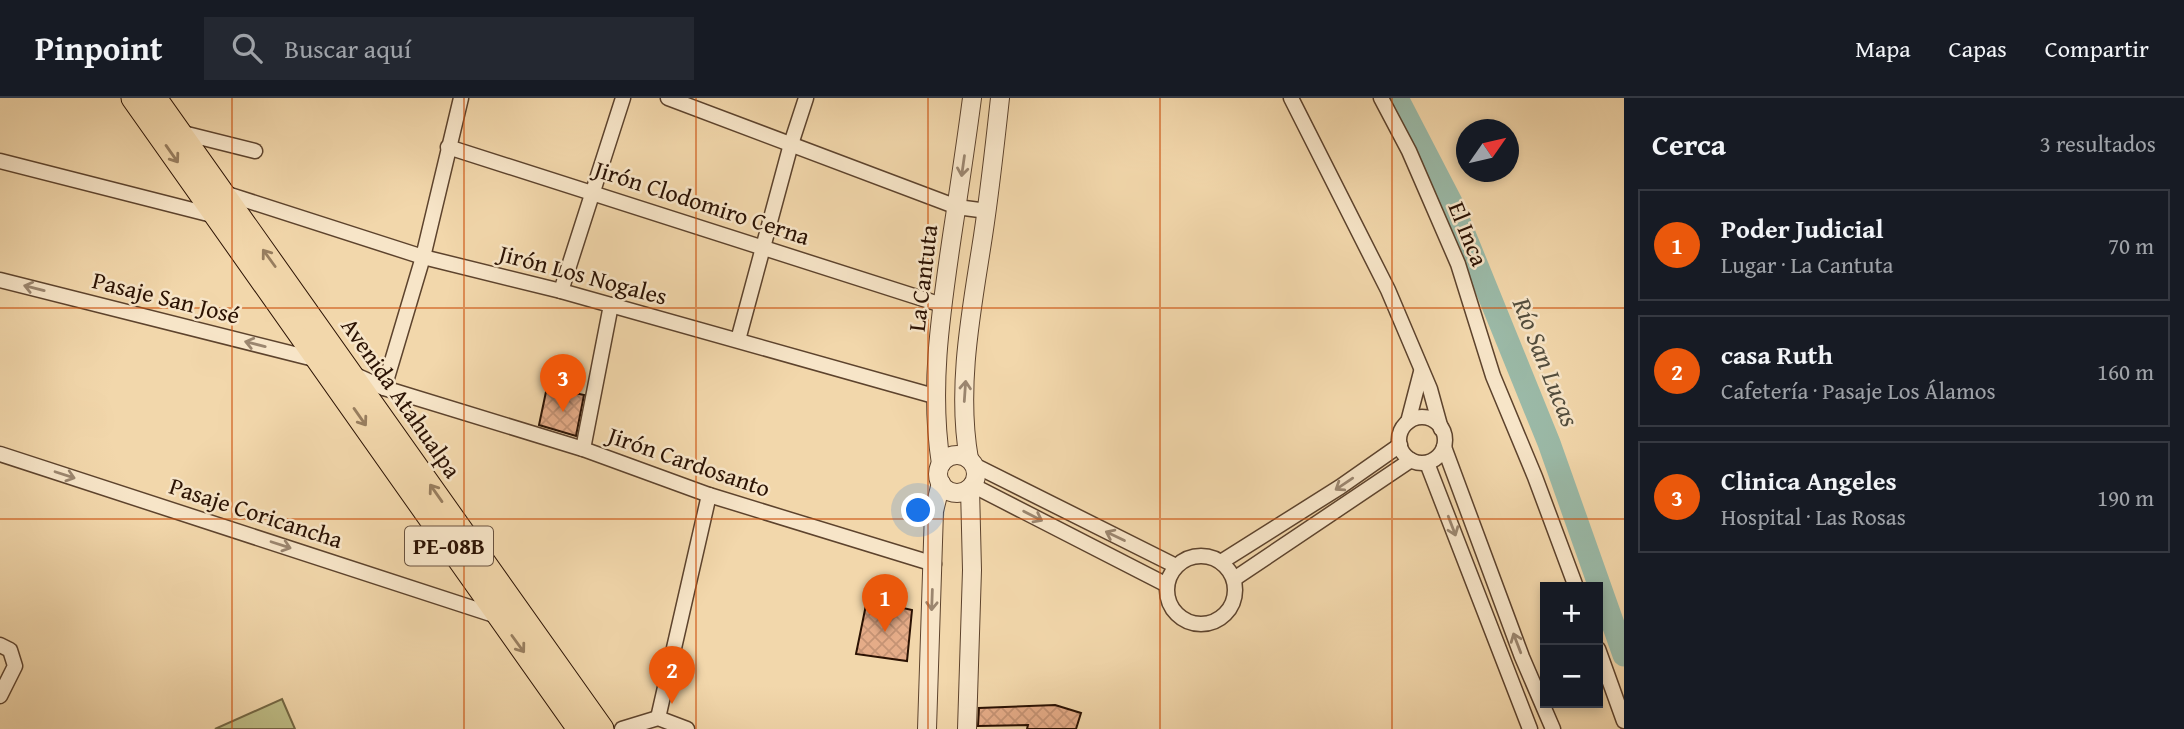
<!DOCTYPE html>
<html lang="es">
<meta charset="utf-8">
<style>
body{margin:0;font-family:"Gentium Book Plus",serif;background:#242831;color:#f1f3f6}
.controls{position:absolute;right:21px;bottom:21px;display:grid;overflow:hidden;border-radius:0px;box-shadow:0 4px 10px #0003}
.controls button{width:63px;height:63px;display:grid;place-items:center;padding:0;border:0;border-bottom:2px solid #363941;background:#171b24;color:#f1f3f6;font:35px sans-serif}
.compass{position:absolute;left:1456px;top:21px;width:63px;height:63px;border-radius:50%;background:#171b24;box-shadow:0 4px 10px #0003;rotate:56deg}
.you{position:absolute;left:919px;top:413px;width:24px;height:24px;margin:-18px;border:5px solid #fff;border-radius:50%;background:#1a73e8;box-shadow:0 0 0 10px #1a73e833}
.badge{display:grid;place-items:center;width:46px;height:46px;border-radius:50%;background:#ea580c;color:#fff;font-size:23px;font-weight:700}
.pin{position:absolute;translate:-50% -58px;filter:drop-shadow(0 2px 4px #0008)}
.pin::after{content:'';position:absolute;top:37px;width:24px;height:21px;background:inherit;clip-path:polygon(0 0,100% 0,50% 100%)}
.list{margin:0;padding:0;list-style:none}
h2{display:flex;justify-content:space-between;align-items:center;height:91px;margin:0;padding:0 28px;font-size:30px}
h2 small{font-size:23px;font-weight:400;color:#9ea1a6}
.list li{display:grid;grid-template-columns:46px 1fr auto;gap:21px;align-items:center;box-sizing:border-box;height:112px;margin:0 14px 14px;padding:0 14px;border:2px solid #363941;border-radius:0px}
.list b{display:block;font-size:26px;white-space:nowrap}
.list p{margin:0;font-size:23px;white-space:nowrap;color:#9ea1a6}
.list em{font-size:23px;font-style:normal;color:#9ea1a6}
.icon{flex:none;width:38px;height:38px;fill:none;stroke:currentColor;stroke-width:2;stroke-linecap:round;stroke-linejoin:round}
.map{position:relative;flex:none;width:1624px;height:631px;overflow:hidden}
header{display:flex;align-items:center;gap:42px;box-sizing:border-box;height:98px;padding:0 35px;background:#171b24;border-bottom:2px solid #363941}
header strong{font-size:33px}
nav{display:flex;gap:38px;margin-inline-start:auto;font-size:24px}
.search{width:490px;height:63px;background:#242831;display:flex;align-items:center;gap:18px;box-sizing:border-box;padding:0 24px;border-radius:0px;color:#9ea1a6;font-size:26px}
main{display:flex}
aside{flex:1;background:#171b24}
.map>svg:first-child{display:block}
.park{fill:#bebd86;stroke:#746844;stroke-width:2}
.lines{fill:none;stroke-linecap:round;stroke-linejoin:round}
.river{stroke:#9bbaa8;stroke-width:23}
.building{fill:url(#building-cross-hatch);stroke:#2b1203;stroke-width:2}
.minor-casing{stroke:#5d432d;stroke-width:17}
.tertiary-casing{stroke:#5d432d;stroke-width:20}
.primary-casing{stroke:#2b1203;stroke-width:25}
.minor{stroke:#f7e5c8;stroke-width:14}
.tertiary{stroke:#f7e5c8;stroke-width:18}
.primary{stroke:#f2d7ab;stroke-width:23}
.oneway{stroke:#987e5f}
.oneway2{stroke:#9b866f}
.grid{fill:none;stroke:#cc4e0b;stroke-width:2;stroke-opacity:0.55}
.labels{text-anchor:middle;stroke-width:5;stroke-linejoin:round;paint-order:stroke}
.shield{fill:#f7e5c8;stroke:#68513e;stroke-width:2}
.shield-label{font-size:23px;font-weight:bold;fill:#2b1203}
.street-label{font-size:24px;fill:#2b1203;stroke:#f7e5c8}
.water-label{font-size:26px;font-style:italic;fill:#524d3d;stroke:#f7e5c8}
</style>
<header>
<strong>Pinpoint</strong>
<div class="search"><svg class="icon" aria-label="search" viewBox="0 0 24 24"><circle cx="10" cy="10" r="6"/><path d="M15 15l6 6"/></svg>Buscar aquí</div>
<nav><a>Mapa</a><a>Capas</a><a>Compartir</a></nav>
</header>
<main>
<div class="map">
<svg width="1624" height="631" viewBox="0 0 1624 631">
<defs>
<pattern id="building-cross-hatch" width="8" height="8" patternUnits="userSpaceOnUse" patternTransform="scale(1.75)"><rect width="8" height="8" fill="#e5ac88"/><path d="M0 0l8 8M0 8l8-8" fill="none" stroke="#c59374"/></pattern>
</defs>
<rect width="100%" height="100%" fill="#f2d7ab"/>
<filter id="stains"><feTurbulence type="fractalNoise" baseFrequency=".00286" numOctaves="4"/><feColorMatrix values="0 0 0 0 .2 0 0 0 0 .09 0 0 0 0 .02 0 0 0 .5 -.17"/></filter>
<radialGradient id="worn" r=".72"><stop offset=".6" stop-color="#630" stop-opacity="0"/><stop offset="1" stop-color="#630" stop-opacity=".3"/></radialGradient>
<path class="park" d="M282 601 295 631H215Z"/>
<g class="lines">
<path class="river" d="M1397 0 1452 106 1549 345 1624 557"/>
</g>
<g class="building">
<path d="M547 289 584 297 576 338 539 327Z"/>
<path d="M867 502 912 512 907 563 856 556Z"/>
<path d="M1055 607 1081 615 1076 631H1027L1028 627 978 628 979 610Z"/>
</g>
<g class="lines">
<defs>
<g id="minor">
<path d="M668 0 957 109 987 113"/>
<path d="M1291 0 1388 192 1430 291 1441 331"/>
<path d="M1381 0 1409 53 1458 166 1493 278 1535 379 1576 489"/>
<path d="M179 34 255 53"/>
<path d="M448 49 942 207"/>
<path d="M0 63 216 118"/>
<path d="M224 95 423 159 561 193 934 298"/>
<path d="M0 182 318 262"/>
<path d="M561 193 623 0"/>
<path d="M738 242 791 46 806 0"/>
<path d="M353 276 384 290 583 351 709 397 934 466"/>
<path d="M384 290 423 159 461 0"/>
<circle cx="1422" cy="342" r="23"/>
<path d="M1408 324 1421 274"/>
<path d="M1444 349 1522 559 1553 631"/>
<path d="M583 351 611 207"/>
<path d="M0 356 497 518"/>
<path d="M1427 365 1530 631"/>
<path d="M974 367 1176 468"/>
<path d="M972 387 1167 487"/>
<circle cx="1201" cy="492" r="34"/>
<path d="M1221 464 1340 389 1400 347"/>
<path d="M1234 481 1411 362"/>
<path d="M0 547 10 552 15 568 0 598"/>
<path d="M1598 551 1624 623"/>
<path d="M658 620 709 397"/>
<path d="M622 631 658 620 687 631"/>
</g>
<g id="tertiary">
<circle cx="957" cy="376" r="19"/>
<path d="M969 361C956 288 972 210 983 138 990 92 995 46 1000 0"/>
<path d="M941 366C929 289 941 214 952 138 959 92 966 46 972 0"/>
<path d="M927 631 934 413 941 385"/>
<path d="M967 631 972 472 970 390"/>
</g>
<g id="primary">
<path d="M133 0 579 631"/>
<path d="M155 0 602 631"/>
</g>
</defs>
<use href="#minor" class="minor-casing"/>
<use href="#tertiary" class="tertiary-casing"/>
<use href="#primary" class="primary-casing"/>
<use href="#minor" class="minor"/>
<use href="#tertiary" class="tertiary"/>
<use href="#primary" class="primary"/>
</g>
<defs><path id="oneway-shaft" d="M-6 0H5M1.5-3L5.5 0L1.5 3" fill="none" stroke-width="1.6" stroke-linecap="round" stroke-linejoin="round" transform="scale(1.75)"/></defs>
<g class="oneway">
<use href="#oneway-shaft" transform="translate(172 56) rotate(55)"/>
<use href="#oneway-shaft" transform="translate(269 160) rotate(-126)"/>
<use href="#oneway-shaft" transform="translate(360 319) rotate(55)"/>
<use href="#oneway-shaft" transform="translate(436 395) rotate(-125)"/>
<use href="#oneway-shaft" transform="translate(518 546) rotate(54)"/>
</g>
<g class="oneway2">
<use href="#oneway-shaft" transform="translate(963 68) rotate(98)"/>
<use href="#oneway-shaft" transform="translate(34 190) rotate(-166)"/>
<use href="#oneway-shaft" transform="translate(255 246) rotate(-166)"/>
<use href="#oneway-shaft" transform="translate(965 293) rotate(-86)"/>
<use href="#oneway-shaft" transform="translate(65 377) rotate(18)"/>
<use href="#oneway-shaft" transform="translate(1344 386) rotate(146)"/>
<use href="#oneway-shaft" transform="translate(1033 418) rotate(27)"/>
<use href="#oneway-shaft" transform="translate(1452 428) rotate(69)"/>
<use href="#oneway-shaft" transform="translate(1115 438) rotate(-154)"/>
<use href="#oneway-shaft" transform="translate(281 447) rotate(18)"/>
<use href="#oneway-shaft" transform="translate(932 502) rotate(92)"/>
<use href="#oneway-shaft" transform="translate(1517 545) rotate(-111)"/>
</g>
<path class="grid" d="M232 0V631M464 0V631M696 0V631M928 0V631M1160 0V631M1392 0V631M0 210H1624M0 421H1624"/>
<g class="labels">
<rect class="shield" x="405" y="428.5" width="88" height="39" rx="5"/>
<g class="shield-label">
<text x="449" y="456">PE-08B</text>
</g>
<g class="street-label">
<text transform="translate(702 105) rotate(18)" y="8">Jirón Clodomiro Cerna</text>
<text transform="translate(1468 136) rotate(68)" y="8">El Inca</text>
<text transform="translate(583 177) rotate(15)" y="8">Jirón Los Nogales</text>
<text transform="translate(923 180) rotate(-83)" y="8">La Cantuta</text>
<text transform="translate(166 200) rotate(14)" y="8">Pasaje San José</text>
<text transform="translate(401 300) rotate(55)" y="8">Avenida Atahualpa</text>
<text transform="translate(689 364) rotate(19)" y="8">Jirón Cardosanto</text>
<text transform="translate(256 415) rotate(18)" y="8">Pasaje Coricancha</text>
</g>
<g class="water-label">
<text transform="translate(1546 264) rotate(68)" y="9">Río San Lucas</text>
</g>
</g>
<rect width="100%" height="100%" filter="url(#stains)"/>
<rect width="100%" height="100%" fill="url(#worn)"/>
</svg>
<div class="controls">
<button>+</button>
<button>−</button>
</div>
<svg class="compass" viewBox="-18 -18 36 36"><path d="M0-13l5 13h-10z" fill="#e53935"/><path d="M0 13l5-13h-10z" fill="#9ea1a6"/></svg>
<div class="you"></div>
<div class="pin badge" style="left:885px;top:534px">1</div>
<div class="pin badge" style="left:672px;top:606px">2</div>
<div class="pin badge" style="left:563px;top:314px">3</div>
</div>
<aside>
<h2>Cerca<small>3 resultados</small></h2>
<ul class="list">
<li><span class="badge">1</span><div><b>Poder Judicial</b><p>Lugar · La Cantuta</p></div><em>70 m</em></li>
<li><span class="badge">2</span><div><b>casa Ruth</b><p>Cafetería · Pasaje Los Álamos</p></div><em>160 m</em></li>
<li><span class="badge">3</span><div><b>Clinica Angeles</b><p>Hospital · Las Rosas</p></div><em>190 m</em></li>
</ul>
</aside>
</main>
